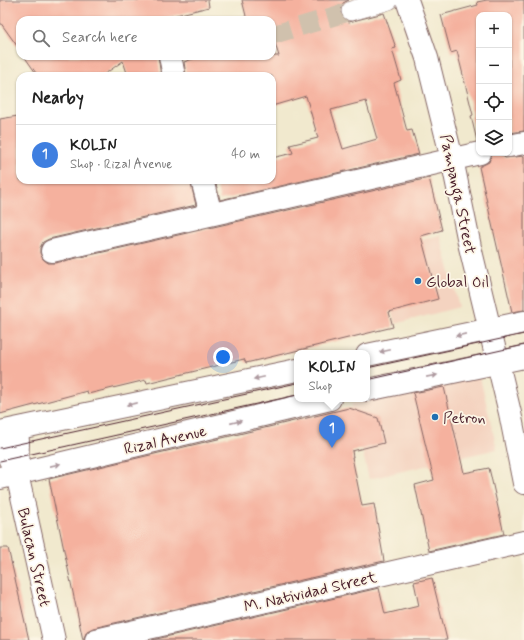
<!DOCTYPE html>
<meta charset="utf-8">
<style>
body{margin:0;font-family:Mynerve,sans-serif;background:#f6f6f6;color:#222}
.controls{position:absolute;right:12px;top:12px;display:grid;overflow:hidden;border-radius:8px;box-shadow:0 1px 3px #0004}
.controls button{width:36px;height:36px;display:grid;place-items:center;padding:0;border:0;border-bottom:1px solid #e0e0e0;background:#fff;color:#222;font:20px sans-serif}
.you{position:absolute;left:223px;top:357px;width:14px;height:14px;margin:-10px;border:3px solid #fff;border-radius:50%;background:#1a73e8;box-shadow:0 0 0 6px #1a73e833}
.badge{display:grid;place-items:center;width:26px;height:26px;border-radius:50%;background:#7c3aed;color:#fff;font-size:13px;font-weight:700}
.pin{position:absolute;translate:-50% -33px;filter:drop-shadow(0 1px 2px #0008)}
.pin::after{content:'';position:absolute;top:21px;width:14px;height:12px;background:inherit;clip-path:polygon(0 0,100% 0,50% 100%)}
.popup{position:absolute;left:294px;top:350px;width:76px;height:52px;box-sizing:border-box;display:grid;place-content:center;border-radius:8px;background:#fff;filter:drop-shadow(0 1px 3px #0005);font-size:13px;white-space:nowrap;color:#767676}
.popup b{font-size:15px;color:#222}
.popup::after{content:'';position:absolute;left:50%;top:100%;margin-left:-8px;border:8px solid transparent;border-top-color:#fff}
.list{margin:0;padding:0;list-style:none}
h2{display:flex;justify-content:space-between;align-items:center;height:52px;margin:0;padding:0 16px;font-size:17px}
h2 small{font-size:13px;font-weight:400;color:#767676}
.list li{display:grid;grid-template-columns:26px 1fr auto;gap:12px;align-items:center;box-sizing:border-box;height:60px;padding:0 16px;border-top:1px solid #e0e0e0}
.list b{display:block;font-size:15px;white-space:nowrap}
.list p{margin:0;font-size:13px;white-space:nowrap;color:#767676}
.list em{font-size:13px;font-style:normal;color:#767676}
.icon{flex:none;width:22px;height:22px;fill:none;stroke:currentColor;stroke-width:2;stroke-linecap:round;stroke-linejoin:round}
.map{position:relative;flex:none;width:524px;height:640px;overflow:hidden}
.search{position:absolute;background:#fff;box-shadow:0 1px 3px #0004;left:16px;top:16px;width:260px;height:44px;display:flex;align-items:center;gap:10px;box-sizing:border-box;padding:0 14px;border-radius:12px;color:#767676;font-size:15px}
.panel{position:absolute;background:#fff;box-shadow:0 1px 3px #0004;left:16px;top:72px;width:260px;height:112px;border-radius:12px}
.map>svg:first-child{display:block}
.built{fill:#f4d3c0}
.building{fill:#f5b19e;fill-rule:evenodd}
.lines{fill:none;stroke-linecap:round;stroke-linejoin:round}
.pedestrian-tunnel{stroke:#d0c1ad;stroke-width:19;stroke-dasharray:19 10;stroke-linecap:butt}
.pedestrian-casing{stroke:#846664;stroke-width:20}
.minor-casing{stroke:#846664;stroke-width:24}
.tertiary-casing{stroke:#846664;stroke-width:24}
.primary-casing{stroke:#846664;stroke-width:24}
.pedestrian{stroke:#fff;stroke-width:19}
.minor{stroke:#fff;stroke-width:22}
.tertiary{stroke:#fff;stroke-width:22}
.primary{stroke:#fff;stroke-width:22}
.tram{stroke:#4a1f2b;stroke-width:1}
.oneway{fill:#ae9aa0}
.poi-dot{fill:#1f6fb2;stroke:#fcf5e5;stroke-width:1.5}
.labels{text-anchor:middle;stroke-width:3.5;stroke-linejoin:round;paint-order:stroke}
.street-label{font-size:16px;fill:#4a1f2b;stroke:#fcf5e5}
.poi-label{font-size:16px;fill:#4a1f2b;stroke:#fcf5e5;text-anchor:start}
</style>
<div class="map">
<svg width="524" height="640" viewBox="0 0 524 640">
<rect width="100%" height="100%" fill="#fcf5e5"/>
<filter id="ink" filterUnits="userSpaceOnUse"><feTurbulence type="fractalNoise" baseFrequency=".025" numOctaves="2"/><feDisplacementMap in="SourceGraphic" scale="8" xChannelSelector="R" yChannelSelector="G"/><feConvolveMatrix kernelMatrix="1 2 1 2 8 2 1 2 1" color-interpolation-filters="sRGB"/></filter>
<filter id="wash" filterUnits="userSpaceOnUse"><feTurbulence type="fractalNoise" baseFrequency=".012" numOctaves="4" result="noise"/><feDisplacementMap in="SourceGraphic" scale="16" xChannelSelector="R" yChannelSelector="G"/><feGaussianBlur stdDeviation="0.9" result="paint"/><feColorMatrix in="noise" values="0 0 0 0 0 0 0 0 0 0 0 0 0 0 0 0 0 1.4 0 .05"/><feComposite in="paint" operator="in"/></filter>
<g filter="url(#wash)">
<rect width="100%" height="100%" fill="#f1e9ce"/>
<g class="built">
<path d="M440 235 459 307 395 324 376 252Z"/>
<path d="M479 373 497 449 369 479 351 403Z"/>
</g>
<g id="blocks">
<g class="building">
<path d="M0 0H208L209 7 156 20H20V50L0 22Z"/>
<path d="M242 0H349L343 3 340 9 343 19 349 22 384 13 396 48 392 49 401 80 394 83 407 131 412 130 419 154 220 200 215 180H272V158L293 153 290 145 318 138 306 96 272 106V76H186L184 62 201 56H279L272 34V20H247ZM366 101 377 139 343 149 331 110Z"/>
<path d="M487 0H524V131L509 133V15H479V141H477L471 116 473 115 457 51 451 53 441 15 478 5 477 2Z"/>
<path d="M24 56H158L161 76H128L123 61 102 76H38Z"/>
<path d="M18 116 20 127V180H190L196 205 49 239 43 242 40 248V253L43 259 48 263H55L429 178 442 230 421 236 438 299 389 312 393 327 246 363 244 359 147 383 146 380 88 394 87 391 0 414V119Z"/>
<path d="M492 153H499L505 158 524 156V310L512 312 479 167 489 162Z"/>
<path d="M444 387 464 473 489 468 504 534 429 551 415 485 434 480 413 393Z"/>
<path d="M349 408 378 418 384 443 352 451 353 457H352L362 506 374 504 384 561 93 628 87 631 83 640 49 479Z"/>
<path d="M0 548H8L29 640H0Z"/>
<path d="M432 578 447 640H152L379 588 385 614 419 606 414 582Z"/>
</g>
</g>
</g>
<g filter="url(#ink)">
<use href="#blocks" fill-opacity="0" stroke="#846664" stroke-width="1"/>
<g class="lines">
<path class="pedestrian-tunnel" d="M272 35 351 11"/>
<defs>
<path id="pedestrian" d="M351 11 389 0"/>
<g id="minor">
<path d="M170 56 174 76"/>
<path d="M509 146 524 143"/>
<path d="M202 180 211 214"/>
<path d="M52 251 480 153"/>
<path d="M17 429 18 442 17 474 54 640"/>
<path d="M0 440 17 474"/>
<path d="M96 640 524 542"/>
</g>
<path id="tertiary" d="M407 0 427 58 452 159 470 247 510 413 524 483"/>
<g id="primary">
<path d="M367 355 524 322"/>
<path d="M367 390 524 357"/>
<path d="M0 432 297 370"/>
<path d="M0 478 330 399"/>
</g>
</defs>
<use href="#pedestrian" class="pedestrian-casing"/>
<use href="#minor" class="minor-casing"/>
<use href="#tertiary" class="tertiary-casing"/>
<use href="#primary" class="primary-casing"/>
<use href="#pedestrian" class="pedestrian"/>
<use href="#minor" class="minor"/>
<use href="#tertiary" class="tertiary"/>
<use href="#primary" class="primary"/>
<g class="tram">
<path d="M367 368 524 334"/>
<path d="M367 380 524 345"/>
<path d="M0 448 297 383"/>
<path d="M0 461 297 395"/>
</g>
</g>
<defs><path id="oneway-solid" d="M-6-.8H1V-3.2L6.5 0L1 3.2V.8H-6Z"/></defs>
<g class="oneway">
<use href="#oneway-solid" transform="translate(461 335) rotate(167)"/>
<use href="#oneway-solid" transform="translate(385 351) rotate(168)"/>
<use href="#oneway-solid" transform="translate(432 376) rotate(-11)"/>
<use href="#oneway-solid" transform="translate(259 378) rotate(168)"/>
<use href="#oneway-solid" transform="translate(132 404) rotate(168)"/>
<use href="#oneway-solid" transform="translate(236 422) rotate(-13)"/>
<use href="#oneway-solid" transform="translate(55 465) rotate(-13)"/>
</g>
</g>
<g class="poi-dot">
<circle cx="418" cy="281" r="4"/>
<circle cx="435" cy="417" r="4"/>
</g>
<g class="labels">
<g class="street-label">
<text transform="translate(459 194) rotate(78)" y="6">Pampanga Street</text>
<text transform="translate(165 439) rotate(-13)" y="6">Rizal Avenue</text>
<text transform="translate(35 557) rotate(77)" y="6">Bulacan Street</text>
<text transform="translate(310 591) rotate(-13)" y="6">M. Natividad Street</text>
</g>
<g class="poi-label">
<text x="426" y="287">Global Oil</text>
<text x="443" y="423">Petron</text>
</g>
</g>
</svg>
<div class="controls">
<button>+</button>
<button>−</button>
<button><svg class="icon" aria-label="locate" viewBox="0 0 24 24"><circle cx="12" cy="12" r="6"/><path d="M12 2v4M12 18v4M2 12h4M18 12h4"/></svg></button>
<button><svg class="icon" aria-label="layers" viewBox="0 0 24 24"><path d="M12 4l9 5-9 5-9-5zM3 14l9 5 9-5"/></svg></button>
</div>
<div class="you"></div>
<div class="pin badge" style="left:332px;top:448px;background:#3f7fe0">1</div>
<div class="popup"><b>KOLIN</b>Shop</div>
<div class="search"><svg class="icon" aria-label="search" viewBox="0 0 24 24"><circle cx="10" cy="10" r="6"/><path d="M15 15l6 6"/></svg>Search here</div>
<section class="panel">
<h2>Nearby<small></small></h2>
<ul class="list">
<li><span class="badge" style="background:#3f7fe0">1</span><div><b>KOLIN</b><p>Shop · Rizal Avenue</p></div><em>40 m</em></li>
</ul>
</section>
</div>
